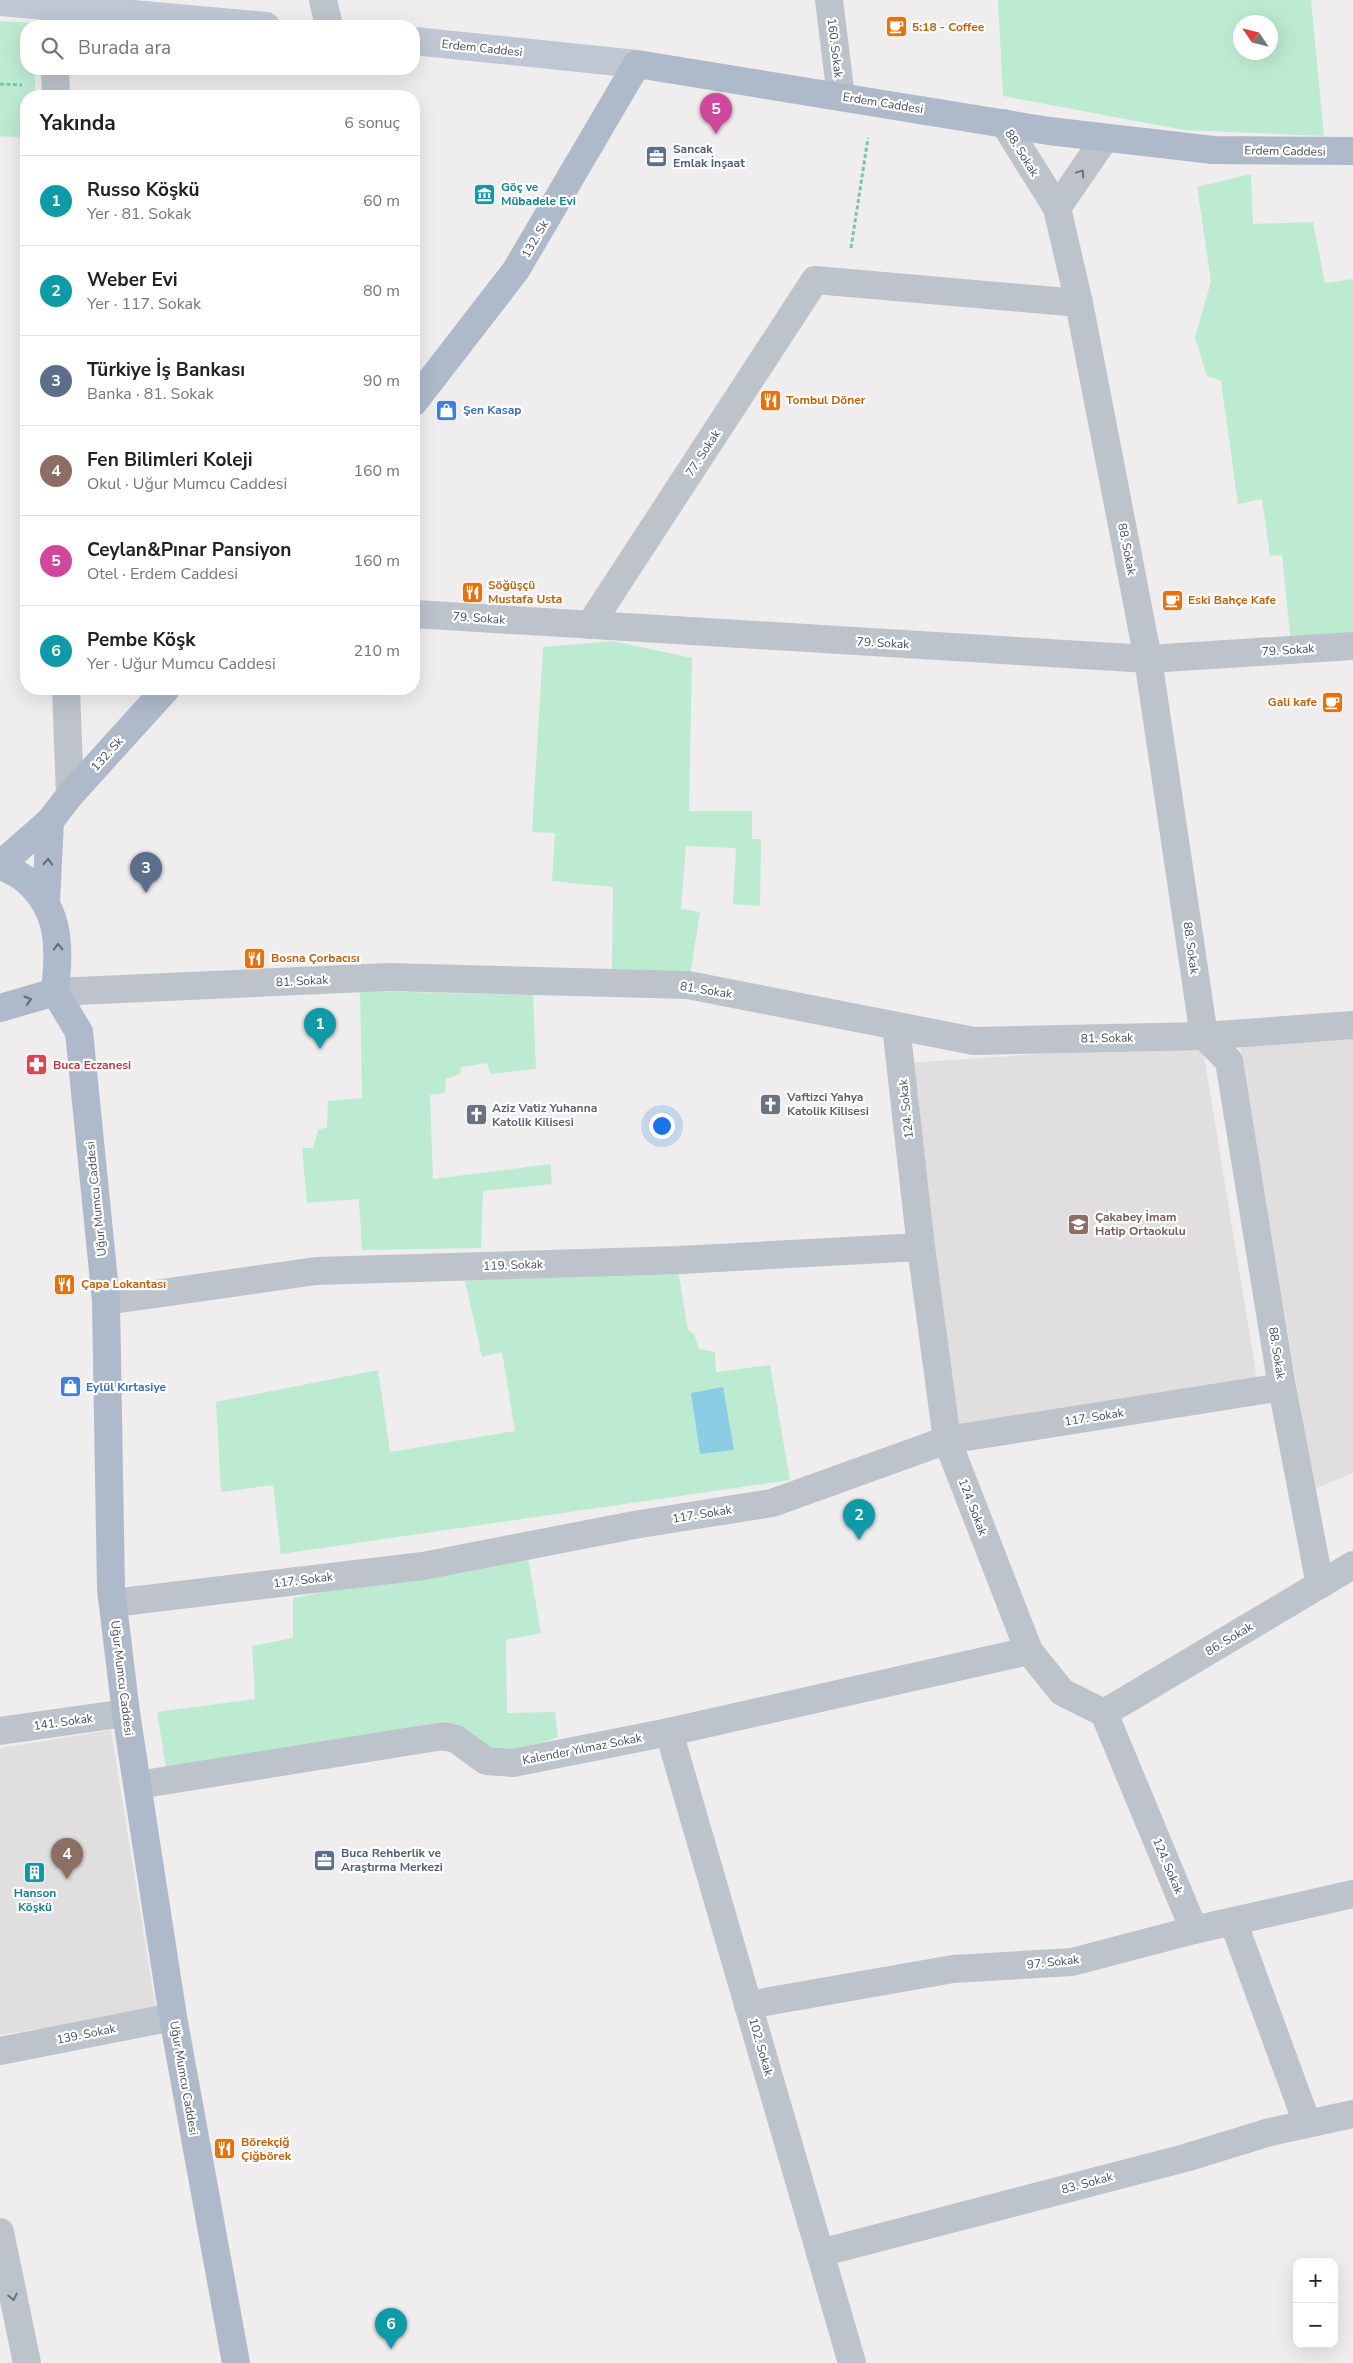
<!DOCTYPE html>
<html lang="tr">
<meta charset="utf-8">
<style>
body{margin:0;font-family:"Nunito Sans",sans-serif;background:#f2f2f2;color:#222}
.controls{position:absolute;right:15px;bottom:15px;display:grid;overflow:hidden;border-radius:10px;box-shadow:0 5px 20px #0002}
.controls button{width:45px;height:45px;display:grid;place-items:center;padding:0;border:0;border-bottom:1px solid #e0e0e0;background:#fff;color:#222;font:25px sans-serif}
.compass{position:absolute;left:1233px;top:15px;width:45px;height:45px;border-radius:50%;background:#fff;box-shadow:0 5px 20px #0002;rotate:305deg}
.you{position:absolute;left:661px;top:1125px;width:18px;height:18px;margin:-12px;border:4px solid #fff;border-radius:50%;background:#1a73e8;box-shadow:0 0 0 8px #1a73e833}
.badge{display:grid;place-items:center;width:32px;height:32px;border-radius:50%;background:#2464d2;color:#fff;font-size:16px;font-weight:700}
.pin{position:absolute;translate:-50% -41px;filter:drop-shadow(0 1px 2px #0008)}
.pin::after{content:'';position:absolute;top:26px;width:18px;height:15px;background:inherit;clip-path:polygon(0 0,100% 0,50% 100%)}
.list{margin:0;padding:0;list-style:none}
h2{display:flex;justify-content:space-between;align-items:center;height:65px;margin:0;padding:0 20px;font-size:21px}
h2 small{font-size:16px;font-weight:400;color:#767676}
.list li{display:grid;grid-template-columns:32px 1fr auto;gap:15px;align-items:center;box-sizing:border-box;height:90px;padding:0 20px;border-top:1px solid #e0e0e0}
.list b{display:block;font-size:19px;white-space:nowrap}
.list p{margin:0;font-size:16px;white-space:nowrap;color:#767676}
.list em{font-size:16px;font-style:normal;color:#767676}
.icon{flex:none;width:28px;height:28px;fill:none;stroke:currentColor;stroke-width:2;stroke-linecap:round;stroke-linejoin:round}
.map{position:relative;flex:none;width:1353px;height:2363px;overflow:hidden}
.search{position:absolute;background:#fff;box-shadow:0 5px 20px #0002;left:20px;top:20px;width:400px;height:55px;display:flex;align-items:center;gap:12px;box-sizing:border-box;padding:0 18px;border-radius:20px;color:#767676;font-size:19px}
.panel{position:absolute;background:#fff;box-shadow:0 5px 20px #0002;left:20px;top:90px;width:400px;height:605px;border-radius:20px}
.map>svg:first-child{display:block}
.education{fill:#e0dede}
.green{fill:#bdebd2;fill-rule:evenodd}
.water{fill:#8ccde6}
.lines{fill:none;stroke-linecap:round;stroke-linejoin:round}
.path{stroke:#77c7a5;stroke-width:3;stroke-dasharray:4 2.5;stroke-linecap:butt}
.pedestrian{stroke:#bcc3cb;stroke-width:28}
.minor{stroke:#bcc3cb;stroke-width:28}
.secondary{stroke:#bec7d3;stroke-width:28}
.primary{stroke:#aebaca;stroke-width:28}
.oneway{stroke:#69727b}
.oneway2{stroke:#606a75}
.labels{text-anchor:middle;stroke-width:4.5;stroke-linejoin:round;paint-order:stroke}
.food-label{font-size:12px;font-weight:bold;fill:#c56008;stroke:#fff;text-anchor:start}
.street-label{font-size:12px;fill:#464f59;stroke:#fff}
.service-label{font-size:12px;font-weight:bold;fill:#4e5e75;stroke:#fff;text-anchor:start}
.culture-label{font-size:12px;font-weight:bold;fill:#0d838f;stroke:#fff;text-anchor:start}
.shop-label{font-size:12px;font-weight:bold;fill:#366cbe;stroke:#fff;text-anchor:start}
.health-label{font-size:12px;font-weight:bold;fill:#be3a42;stroke:#fff;text-anchor:start}
.worship-label{font-size:12px;font-weight:bold;fill:#5b616d;stroke:#fff;text-anchor:start}
.education-label{font-size:12px;font-weight:bold;fill:#785e54;stroke:#fff;text-anchor:start}
</style>
<div class="map">
<svg width="1353" height="2363" viewBox="0 0 1353 2363">
<rect width="100%" height="100%" fill="#efeded"/>
<g class="education">
<path d="M1353 1036V1473L1314 1489 1240 1045Z"/>
<path d="M1202 1043 1258 1386 953 1433 907 1063Z"/>
<path d="M111 1730 156 2010 0 2035V1748Z"/>
</g>
<g class="green">
<path d="M998 0H1311L1324 136 1184 130 1003 96ZM1270 22V52H1240V22Z"/>
<path d="M0 21 35 23V26H26V69H35V96H26V138L0 136Z"/>
<path d="M1251 174 1253 224 1313 222 1325 283 1353 279V640L1291 644 1282 555 1270 556 1262 499 1238 504 1221 381 1207 376 1195 338 1211 281 1197 187Z"/>
<path d="M612 641 692 658 689 811H752V839H761L760 906 733 904 736 848 686 846 681 909 700 912 690 976 612 969 613 887 552 881 555 833 532 832 543 647Z"/>
<path d="M360 991 533 995 536 1069 490 1074 487 1063 461 1067 460 1074 446 1079 445 1093 430 1095 433 1179 550 1164 552 1184 483 1191 481 1248 362 1250 359 1199 307 1203 302 1148H313L318 1130 327 1127 328 1101 362 1098Z"/>
<path d="M678 1270 688 1330 694 1334 699 1349 715 1352 716 1372 770 1365 790 1480 281 1554 273 1485 221 1492 216 1402 378 1370 390 1452 515 1431 502 1352 482 1357 465 1281Z"/>
<path d="M527 1552 541 1633 506 1640 507 1713 555 1712 558 1737C538 1744 508 1758 487 1747 469 1737 467 1728 444 1721L167 1774 157 1712 255 1699 252 1646 293 1638V1598Z"/>
</g>
<path class="water" d="M723 1387 734 1450 700 1454 691 1393Z"/>
<g class="lines">
<g class="path">
<path d="M0 84 22 85"/>
<path d="M851 248 868 138"/>
</g>
<g class="pedestrian">
<path d="M54 26V5"/>
<path d="M55 69 56 96"/>
<path d="M66 689 70 795"/>
</g>
<g class="minor">
<path d="M323 0 329 26"/>
<path d="M829 0 841 97"/>
<path d="M1004 123 1057 208 1079 303 1148 659 1204 1036 1229 1061 1282 1387 1320 1585"/>
<path d="M1057 208 1105 138"/>
<path d="M414 614 1148 659 1353 646"/>
<path d="M590 625 815 280 1079 303"/>
<path d="M55 992 388 977 688 985 974 1041 1204 1036 1353 1025"/>
<path d="M896 1026 921 1247 947 1440 1029 1651 1062 1692 1104 1713 1194 1930"/>
<path d="M106 1301 316 1271 680 1260 921 1247"/>
<path d="M113 1603 423 1566 634 1525 772 1503 947 1440 1282 1387"/>
<path d="M1104 1713 1353 1565"/>
<path d="M0 1731 126 1713"/>
<path d="M669 1732 852 2363"/>
<path d="M138 1785 443 1736 456 1739 486 1761 513 1763 669 1732 1029 1651"/>
<path d="M1233 1921 1307 2123"/>
<path d="M748 2005 953 1969 1072 1962 1194 1930 1353 1894"/>
<path d="M0 2051 173 2017"/>
<path d="M0 2232 27 2363"/>
<path d="M820 2253 1185 2158 1270 2132 1353 2114"/>
</g>
<g class="secondary">
<path d="M0 2 266 26"/>
<path d="M414 41 637 64"/>
</g>
<g class="primary">
<path d="M414 402 516 270 637 64 1049 131 1213 150 1353 151"/>
<path d="M0 865 50 821 70 795 166 689"/>
<path d="M0 865C9 870 20 874 27 881 62 912 59 950 55 992"/>
<path d="M46 903 50 821"/>
<path d="M55 992 79 1032 106 1301 111 1589 126 1713 173 2017 236 2363"/>
<path d="M0 1008 55 992"/>
</g>
</g>
<defs><path id="oneway-chevron" d="M-2-3.5L2.5 0L-2 3.5" fill="none" stroke-width="1.6" stroke-linecap="round" stroke-linejoin="round" transform="scale(1.25)"/></defs>
<g class="oneway">
<use href="#oneway-chevron" transform="translate(1081 173) rotate(-56)"/>
<use href="#oneway-chevron" transform="translate(13 2297) rotate(78)"/>
</g>
<g class="oneway2">
<use href="#oneway-chevron" transform="translate(48 862) rotate(-87)"/>
<use href="#oneway-chevron" transform="translate(58 947) rotate(-92)"/>
<use href="#oneway-chevron" transform="translate(28 1000) rotate(-16)"/>
</g>
<defs>
<symbol id="cafe-square" viewBox="-11 -11 22 22"><rect x="-9" y="-9" width="18" height="18" rx="4" fill="#e8710a" stroke="#fff"/><path d="M-5.5-4.5H6V0H3Q3 3.5 0 3.5H-2.5Q-5.5 3.5-5.5 0ZM3-3.2v2h1.7v-2ZM-6 4.5H4V6H-6Z" fill="#fff"/></symbol>
<symbol id="office-square" viewBox="-11 -11 22 22"><rect x="-9" y="-9" width="18" height="18" rx="4" fill="#5c6f8a" stroke="#fff"/><path d="M-6-3h4V-5.5h4V-3h4V5H-6ZM-1-4.5V-3h2v-1.5ZM-6 0V1H6V0Z" fill="#fff"/></symbol>
<symbol id="museum-square" viewBox="-11 -11 22 22"><rect x="-9" y="-9" width="18" height="18" rx="4" fill="#0f9aa8" stroke="#fff"/><path d="M0-6L6-3V-2H-6V-3ZM-5-1h2V3h-2ZM-1-1h2V3h-2ZM3-1h2V3H3ZM-6 4H6V6H-6Z" fill="#fff"/></symbol>
<symbol id="restaurant-square" viewBox="-11 -11 22 22"><rect x="-9" y="-9" width="18" height="18" rx="4" fill="#e8710a" stroke="#fff"/><path d="M-5-6h1v4h1v-4h1v4h1v-4h1v5L-1.5 .5V6h-2V.5L-5-1ZM5-6V6H3V1.5H1.5Q1.5-4 5-6Z" fill="#fff"/></symbol>
<symbol id="shop-square" viewBox="-11 -11 22 22"><rect x="-9" y="-9" width="18" height="18" rx="4" fill="#3f7fe0" stroke="#fff"/><path d="M-5-2.5h2.3a2.7 3.5 0 0 1 5.4 0H5L5.5 6h-11ZM-1.5-2.5h3a1.5 2.3 0 0 0-3 0Z" fill="#fff"/></symbol>
<symbol id="pharmacy-square" viewBox="-11 -11 22 22"><rect x="-9" y="-9" width="18" height="18" rx="4" fill="#e0444e" stroke="#fff"/><path d="M-2-6h4v4h4v4h-4v4h-4v-4h-4v-4h4Z" fill="#fff"/></symbol>
<symbol id="church-square" viewBox="-11 -11 22 22"><rect x="-9" y="-9" width="18" height="18" rx="4" fill="#6b7280" stroke="#fff"/><path d="M-1.2-6h2.4v3.5h3.3v2.4h-3.3V6h-2.4V-.1h-3.3v-2.4h3.3Z" fill="#fff"/></symbol>
<symbol id="school-square" viewBox="-11 -11 22 22"><rect x="-9" y="-9" width="18" height="18" rx="4" fill="#8d6e63" stroke="#fff"/><path d="M0-5L7-2L0 1L-7-2ZM-4 1L0 2.5L4 1V4Q0 6-4 4Z" fill="#fff"/></symbol>
<symbol id="building-square" viewBox="-11 -11 22 22"><rect x="-9" y="-9" width="18" height="18" rx="4" fill="#0f9aa8" stroke="#fff"/><path d="M-4-6H4V6H1V3H-1V6H-4ZM-2.5-4.3h1.7v1.8h-1.7ZM.8-4.3h1.7v1.8H.8ZM-2.5-1h1.7V.8h-1.7ZM.8-1h1.7V.8H.8Z" fill="#fff"/></symbol>
</defs>
<g fill-rule="evenodd">
<use href="#cafe-square" x="884" y="14" width="25" height="25"/>
<use href="#office-square" x="644" y="144" width="25" height="25"/>
<use href="#museum-square" x="472" y="182" width="25" height="25"/>
<use href="#restaurant-square" x="758" y="388" width="25" height="25"/>
<use href="#shop-square" x="434" y="398" width="25" height="25"/>
<use href="#restaurant-square" x="460" y="580" width="25" height="25"/>
<use href="#cafe-square" x="1160" y="588" width="25" height="25"/>
<use href="#cafe-square" x="1320" y="690" width="25" height="25"/>
<use href="#restaurant-square" x="242" y="946" width="25" height="25"/>
<use href="#pharmacy-square" x="24" y="1052" width="25" height="25"/>
<use href="#church-square" x="758" y="1092" width="25" height="25"/>
<use href="#church-square" x="464" y="1102" width="25" height="25"/>
<use href="#school-square" x="1066" y="1212" width="25" height="25"/>
<use href="#restaurant-square" x="52" y="1272" width="25" height="25"/>
<use href="#shop-square" x="58" y="1374" width="25" height="25"/>
<use href="#office-square" x="312" y="1848" width="25" height="25"/>
<use href="#building-square" x="22" y="1860" width="25" height="25"/>
<use href="#restaurant-square" x="212" y="2136" width="25" height="25"/>
</g>
<g class="labels">
<g class="food-label">
<text x="912" y="31">5:18 - Coffee</text>
<text x="786" y="404">Tombul Döner</text>
<text x="488" y="589">Söğüşçü<tspan x="488" dy="14">Mustafa Usta</tspan></text>
<text x="1188" y="604">Eski Bahçe Kafe</text>
<text x="1317" y="706" text-anchor="end">Gali kafe</text>
<text x="271" y="962">Bosna Çorbacısı</text>
<text x="81" y="1288">Çapa Lokantası</text>
<text x="241" y="2146">Börekçiğ<tspan x="241" dy="14">Çiğbörek</tspan></text>
</g>
<g class="street-label">
<text transform="translate(482 48) rotate(6)" y="4">Erdem Caddesi</text>
<text transform="translate(835 48) rotate(83)" y="4">160. Sokak</text>
<text transform="translate(883 103) rotate(9)" y="4">Erdem Caddesi</text>
<text transform="translate(1285 151) rotate(1)" y="4">Erdem Caddesi</text>
<text transform="translate(1022 153) rotate(58)" y="4">88. Sokak</text>
<text transform="translate(535 239) rotate(-60)" y="4">132. Sk</text>
<text transform="translate(703 453) rotate(-57)" y="4">77. Sokak</text>
<text transform="translate(1127 549) rotate(79)" y="4">88. Sokak</text>
<text transform="translate(479 618) rotate(4)" y="4">79. Sokak</text>
<text transform="translate(883 643) rotate(3)" y="4">79. Sokak</text>
<text transform="translate(1288 650) rotate(-4)" y="4">79. Sokak</text>
<text transform="translate(107 754) rotate(-48)" y="4">132. Sk</text>
<text transform="translate(1191 948) rotate(82)" y="4">88. Sokak</text>
<text transform="translate(302 981) rotate(-3)" y="4">81. Sokak</text>
<text transform="translate(706 990) rotate(9)" y="4">81. Sokak</text>
<text transform="translate(1107 1038) rotate(-1)" y="4">81. Sokak</text>
<text transform="translate(906 1109) rotate(-96)" y="4">124. Sokak</text>
<text transform="translate(96 1199) rotate(-96)" y="4">Uğur Mumcu Caddesi</text>
<text transform="translate(513 1265) rotate(-2)" y="4">119. Sokak</text>
<text transform="translate(1277 1353) rotate(81)" y="4">88. Sokak</text>
<text transform="translate(1094 1417) rotate(-9)" y="4">117. Sokak</text>
<text transform="translate(973 1507) rotate(69)" y="4">124. Sokak</text>
<text transform="translate(702 1514) rotate(-9)" y="4">117. Sokak</text>
<text transform="translate(303 1580) rotate(-7)" y="4">117. Sokak</text>
<text transform="translate(1229 1639) rotate(-31)" y="4">86. Sokak</text>
<text transform="translate(122 1678) rotate(83)" y="4">Uğur Mumcu Caddesi</text>
<text transform="translate(63 1722) rotate(-8)" y="4">141. Sokak</text>
<text transform="translate(582 1749) rotate(-11)" y="4">Kalender Yılmaz Sokak</text>
<text transform="translate(1168 1866) rotate(67)" y="4">124. Sokak</text>
<text transform="translate(1053 1962) rotate(-6)" y="4">97. Sokak</text>
<text transform="translate(86 2034) rotate(-11)" y="4">139. Sokak</text>
<text transform="translate(761 2047) rotate(74)" y="4">102. Sokak</text>
<text transform="translate(184 2078) rotate(80)" y="4">Uğur Mumcu Caddesi</text>
<text transform="translate(1087 2183) rotate(-15)" y="4">83. Sokak</text>
</g>
<g class="service-label">
<text x="673" y="153">Sancak<tspan x="673" dy="14">Emlak İnşaat</tspan></text>
<text x="341" y="1857">Buca Rehberlik ve<tspan x="341" dy="14">Araştırma Merkezi</tspan></text>
</g>
<g class="culture-label">
<text x="501" y="191">Göç ve<tspan x="501" dy="14">Mübadele Evi</tspan></text>
<text x="35" y="1897" text-anchor="middle">Hanson<tspan x="35" dy="14">Köşkü</tspan></text>
</g>
<g class="shop-label">
<text x="463" y="414">Şen Kasap</text>
<text x="86" y="1391">Eylül Kırtasiye</text>
</g>
<g class="health-label">
<text x="53" y="1069">Buca Eczanesi</text>
</g>
<g class="worship-label">
<text x="787" y="1101">Vaftizci Yahya<tspan x="787" dy="14">Katolik Kilisesi</tspan></text>
<text x="492" y="1112">Aziz Vatiz Yuhanna<tspan x="492" dy="14">Katolik Kilisesi</tspan></text>
</g>
<g class="education-label">
<text x="1095" y="1221">Çakabey İmam<tspan x="1095" dy="14">Hatip Ortaokulu</tspan></text>
</g>
</g>
</svg>
<div class="controls">
<button>+</button>
<button>−</button>
</div>
<svg class="compass" viewBox="-18 -18 36 36"><path d="M0-13l5 13h-10z" fill="#e53935"/><path d="M0 13l5-13h-10z" fill="#767676"/></svg>
<div class="you"></div>
<div class="pin badge" style="left:320px;top:1049px;background:#0f9aa8">1</div>
<div class="pin badge" style="left:859px;top:1540px;background:#0f9aa8">2</div>
<div class="pin badge" style="left:146px;top:893px;background:#5c6f8a">3</div>
<div class="pin badge" style="left:67px;top:1879px;background:#8d6e63">4</div>
<div class="pin badge" style="left:716px;top:134px;background:#d1479c">5</div>
<div class="pin badge" style="left:391px;top:2349px;background:#0f9aa8">6</div>
<div class="search"><svg class="icon" aria-label="search" viewBox="0 0 24 24"><circle cx="10" cy="10" r="6"/><path d="M15 15l6 6"/></svg>Burada ara</div>
<section class="panel">
<h2>Yakında<small>6 sonuç</small></h2>
<ul class="list">
<li><span class="badge" style="background:#0f9aa8">1</span><div><b>Russo Köşkü</b><p>Yer · 81. Sokak</p></div><em>60 m</em></li>
<li><span class="badge" style="background:#0f9aa8">2</span><div><b>Weber Evi</b><p>Yer · 117. Sokak</p></div><em>80 m</em></li>
<li><span class="badge" style="background:#5c6f8a">3</span><div><b>Türkiye İş Bankası</b><p>Banka · 81. Sokak</p></div><em>90 m</em></li>
<li><span class="badge" style="background:#8d6e63">4</span><div><b>Fen Bilimleri Koleji</b><p>Okul · Uğur Mumcu Caddesi</p></div><em>160 m</em></li>
<li><span class="badge" style="background:#d1479c">5</span><div><b>Ceylan&amp;Pınar Pansiyon</b><p>Otel · Erdem Caddesi</p></div><em>160 m</em></li>
<li><span class="badge" style="background:#0f9aa8">6</span><div><b>Pembe Köşk</b><p>Yer · Uğur Mumcu Caddesi</p></div><em>210 m</em></li>
</ul>
</section>
</div>
